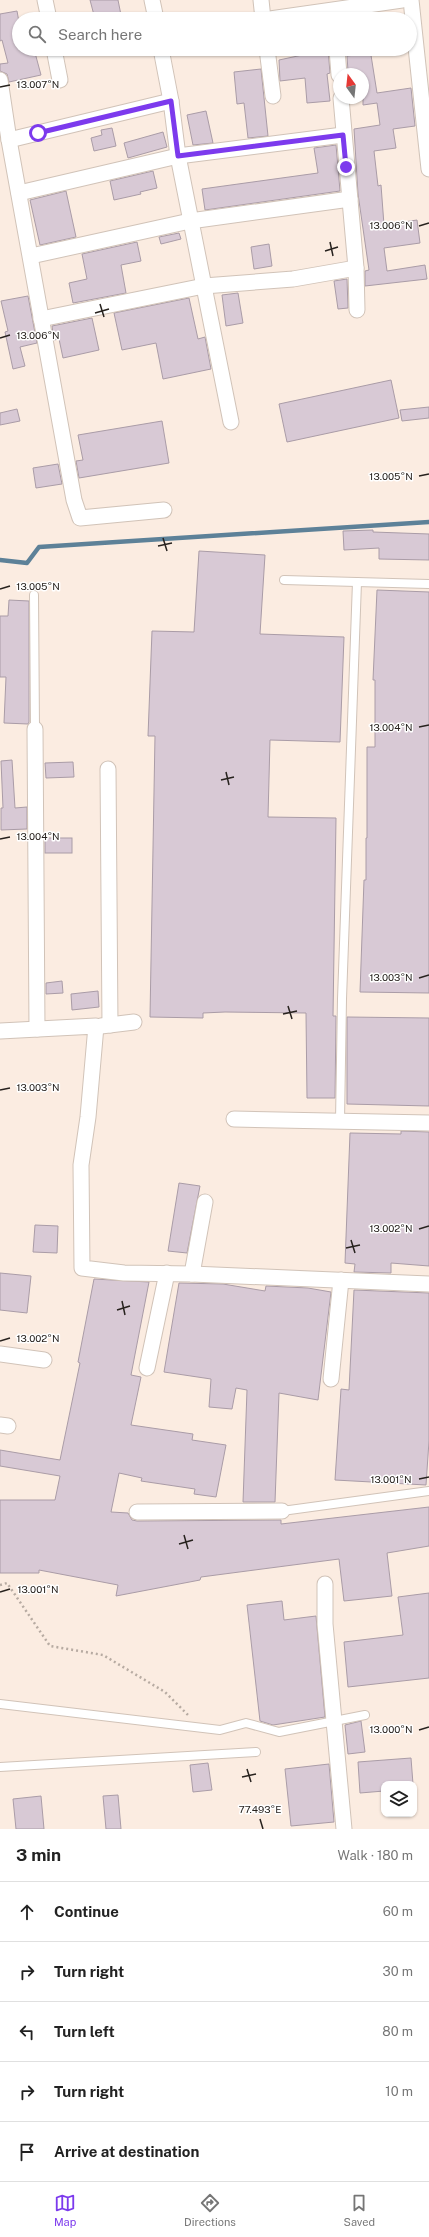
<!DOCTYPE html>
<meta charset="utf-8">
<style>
body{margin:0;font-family:"Public Sans",sans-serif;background:#f2f2f2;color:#222}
.controls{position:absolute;right:12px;bottom:12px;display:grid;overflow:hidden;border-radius:8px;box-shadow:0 1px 3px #0004}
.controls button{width:36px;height:36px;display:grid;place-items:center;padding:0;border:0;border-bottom:1px solid #e0e0e0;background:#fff;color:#222;font:20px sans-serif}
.compass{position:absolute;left:333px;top:68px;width:36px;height:36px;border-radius:50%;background:#fff;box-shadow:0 1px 3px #0004;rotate:345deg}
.stop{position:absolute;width:12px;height:12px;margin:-9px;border:3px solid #7c3aed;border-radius:50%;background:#fff}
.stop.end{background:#7c3aed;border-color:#fff;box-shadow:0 1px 4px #0008}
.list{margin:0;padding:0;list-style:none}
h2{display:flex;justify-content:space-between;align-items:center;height:52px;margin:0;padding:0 16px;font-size:17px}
h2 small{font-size:13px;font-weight:400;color:#767676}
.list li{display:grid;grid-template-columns:26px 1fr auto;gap:12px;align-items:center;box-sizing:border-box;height:60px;padding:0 16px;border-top:1px solid #e0e0e0}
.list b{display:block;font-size:15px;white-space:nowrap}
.list em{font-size:13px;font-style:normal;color:#767676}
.icon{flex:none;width:22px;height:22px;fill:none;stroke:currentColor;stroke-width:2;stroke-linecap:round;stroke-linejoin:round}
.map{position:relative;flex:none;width:429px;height:1829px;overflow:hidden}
.search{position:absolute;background:#fff;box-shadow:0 1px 3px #0004;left:12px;right:12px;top:12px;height:44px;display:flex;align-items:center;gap:10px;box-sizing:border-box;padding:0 14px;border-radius:22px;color:#767676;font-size:15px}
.sheet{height:352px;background:#fff}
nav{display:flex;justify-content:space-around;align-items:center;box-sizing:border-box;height:56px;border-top:1px solid #e0e0e0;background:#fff;font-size:11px;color:#767676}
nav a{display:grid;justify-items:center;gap:2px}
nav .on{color:#7c3aed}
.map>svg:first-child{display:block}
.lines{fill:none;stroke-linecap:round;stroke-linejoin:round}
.stream{stroke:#5d8198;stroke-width:4.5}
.building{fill:#d8c9d5;stroke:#aa9ca7}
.lane-casing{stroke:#d1c3b8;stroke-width:10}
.street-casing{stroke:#d1c3b8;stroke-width:17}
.path{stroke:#b7aba2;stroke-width:2.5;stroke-dasharray:2 3;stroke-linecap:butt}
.lane{stroke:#fff;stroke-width:8}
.street{stroke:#fff;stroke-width:15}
.route{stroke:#7c3aed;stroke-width:5}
.ticks{fill:none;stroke:#27221e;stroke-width:1.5}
.ticks-label{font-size:10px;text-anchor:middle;fill:#27221e;stroke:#fff;stroke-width:3;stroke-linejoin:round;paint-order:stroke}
</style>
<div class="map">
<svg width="429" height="1829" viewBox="0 0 429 1829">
<rect width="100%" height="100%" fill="#fbece1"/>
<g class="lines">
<path class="stream" d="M0 560 27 563 39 547 429 522"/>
</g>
<g class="building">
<path d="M90 0H118L121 15 95 19Z"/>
<path d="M17 11 19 22V49H34L41 75 9 82 7 74 0 71V64L8 63 2 40 0 41V14Z"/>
<path d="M306 49H328L330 73 327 74 330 101 307 103 305 78 280 81 279 60 307 54Z"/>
<path d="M363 49H370L377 93 411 88 415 126 393 129 396 148 374 151 378 186 381 185 384 225 417 220 420 243 384 248 387 271 425 265 427 279 365 286V271L369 270 358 194 354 129 380 125 377 103 363 105V74H350V71H348L347 56 363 54Z"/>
<path d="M261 69 268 136 248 138 244 103 237 104 234 72Z"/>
<path d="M206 111 213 143 193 145 187 115Z"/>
<path d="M112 128 116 146 94 151 91 138 102 135 101 130Z"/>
<path d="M163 132 167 147 128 158 124 143Z"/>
<path d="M336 145 340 191 205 210 202 189 318 173 314 148Z"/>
<path d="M153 171 157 188 140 192 141 194 114 200 110 181Z"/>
<path d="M66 191 76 237 40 245 30 200Z"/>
<path d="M179 233 181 239 161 244 159 237Z"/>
<path d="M137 242 141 261 121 265 126 293 73 303 69 283 87 279 82 254Z"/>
<path d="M269 244 272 266 254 269 251 247Z"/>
<path d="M347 279 348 308 338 309 334 281Z"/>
<path d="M238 293 243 323 226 326 222 295Z"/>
<path d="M28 296 37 343 20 347 25 366 13 369 5 332 8 331 1 301Z"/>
<path d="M189 298 198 339 205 337 211 369 163 379 156 343 122 350 114 313Z"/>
<path d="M92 318 99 350 63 358 59 339 54 340 52 326Z"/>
<path d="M391 380 399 418 287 442 279 404Z"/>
<path d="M429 407V418L402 421 400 410Z"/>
<path d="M17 409 20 421 0 425V413Z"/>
<path d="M162 421 169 463 79 478 76 461 83 460 78 435Z"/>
<path d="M58 464 62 484 36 488 33 468Z"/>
<path d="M373 530V532L429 534V560L379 559V548L344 550 343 531Z"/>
<path d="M199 551 265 555 260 634 344 637 340 742 270 740 268 817 336 818 333 1016H336L335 1098H307L306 1013 225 1012 203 1013V1018L150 1017 155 736H148L152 631 194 632Z"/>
<path d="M377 590 429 592V993L360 992 364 880H366V838H367V747H375V680H373Z"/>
<path d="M9 600 29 601V722L28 724 4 723 6 677H0V616H8Z"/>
<path d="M12 760 15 808 27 807V829L1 830V808H3L1 761Z"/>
<path d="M73 762 74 777 46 778 45 763Z"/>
<rect x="45" y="838" width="27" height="15"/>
<path d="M62 981 63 993 46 994V983Z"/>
<path d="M98 991 99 1007 72 1010 71 994Z"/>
<path d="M347 1017 429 1018V1106L347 1104Z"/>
<path d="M401 1131 429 1132V1266L391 1263V1273L354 1272 355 1264 345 1263 350 1133 401 1134Z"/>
<path d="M179 1183 200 1186 187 1253 168 1251Z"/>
<path d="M35 1225 58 1226 57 1253 33 1252Z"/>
<path d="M0 1273 31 1276 27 1313 0 1310Z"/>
<path d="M94 1279 149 1282 131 1375 141 1377 131 1425 193 1434 192 1440 226 1445 216 1497 194 1494 195 1489 141 1481 142 1478 119 1473 111 1512 128 1513 132 1520 137 1521 281 1520V1524L429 1507V1546L387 1553 392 1596 344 1601 339 1559 201 1577 200 1580 116 1596 118 1585 39 1570V1573H0V1500H55L60 1476 0 1466V1450L60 1460 80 1363 78 1362Z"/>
<path d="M179 1283 223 1284 265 1291 266 1286 308 1288 331 1292 318 1400 279 1393 275 1502H243L247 1390 236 1388 232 1409 209 1407 211 1379 164 1372Z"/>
<path d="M354 1290 429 1293V1441L426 1485 335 1480 341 1389 349 1390Z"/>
<path d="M429 1593V1678L348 1687 344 1642 403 1635 398 1597Z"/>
<path d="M282 1601 284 1620 316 1616 325 1717 273 1725 260 1721 247 1605Z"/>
<path d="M361 1721 365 1752 348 1754 345 1725Z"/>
<path d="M411 1758 413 1784H384V1791L360 1793 358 1762Z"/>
<path d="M208 1763 212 1790 193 1792 190 1765Z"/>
<path d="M329 1764 334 1822 291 1826 285 1769Z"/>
<path d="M118 1795 121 1829H106L103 1796Z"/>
<path d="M41 1796 44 1829H16L13 1799Z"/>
</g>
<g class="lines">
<defs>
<g id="lane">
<path d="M284 580 429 584"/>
<path d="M34 595 35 729"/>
<path d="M340 1121 342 999 357 582"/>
<path d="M282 1511 429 1491"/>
<path d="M0 1704 220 1730 246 1723 279 1732 365 1715"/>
<path d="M0 1767 256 1752"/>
</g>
<g id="street">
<path d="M45 0 49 19"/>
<path d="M152 0 156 19"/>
<path d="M261 0 263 19"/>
<path d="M411 0 429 169"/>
<path d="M270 19 402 0"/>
<path d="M54 49 60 80"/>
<path d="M161 49 171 101 178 156 231 422"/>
<path d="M267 49 273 96"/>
<path d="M337 49 339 75"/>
<path d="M0 80 9 140 74 500 80 518 164 510"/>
<path d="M9 140 171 101"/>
<path d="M19 193 178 156 343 135"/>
<path d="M31 256 190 221 350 199"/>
<path d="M356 268 357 310"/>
<path d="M41 319 204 286 293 279 356 268 341 98"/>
<path d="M35 729 37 1029"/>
<path d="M108 769 110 1025"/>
<path d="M101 1026 134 1022"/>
<path d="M0 1031 96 1026 88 1117 81 1165 82 1268 124 1273 192 1274 429 1284"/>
<path d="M234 1119 429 1123"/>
<path d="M192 1274 205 1202"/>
<path d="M0 1354 44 1360"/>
<path d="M147 1368 167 1273"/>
<path d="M331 1379 341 1280"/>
<path d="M0 1425 8 1426"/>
<path d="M137 1512 282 1511"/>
<path d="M325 1584V1624L344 1829"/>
</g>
</defs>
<use href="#lane" class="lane-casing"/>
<use href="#street" class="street-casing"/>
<path class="path" d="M0 1585 7 1583 50 1646 103 1655 165 1692 188 1715"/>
<use href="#lane" class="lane"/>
<use href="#street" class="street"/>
</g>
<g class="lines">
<path class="route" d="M38 133 171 101 178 156 343 135 346 167"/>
</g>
<path class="ticks" d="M0 87 10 85M419 226 429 223M330 242 333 256M325 251 338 247M100 304 104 317M95 313 109 309M0 338 10 335M419 476 429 474M163 538 167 551M158 546 172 543M0 589 10 586M419 727 429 725M226 772 229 785M221 780 234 777M0 839 10 837M419 978 429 975M288 1006 292 1019M283 1014 297 1011M0 1090 10 1088M419 1229 429 1226M351 1240 355 1253M346 1248 360 1245M122 1301 125 1315M117 1310 130 1306M0 1341 10 1338M419 1479 429 1477M184 1535 188 1549M179 1544 193 1540M0 1592 10 1589M419 1730 429 1727M247 1769 251 1782M242 1777 256 1774M260 1819 263 1829"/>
<g class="ticks-label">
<text x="38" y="88">13.007°N</text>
<text x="391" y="229">13.006°N</text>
<text x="38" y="339">13.006°N</text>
<text x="391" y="480">13.005°N</text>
<text x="38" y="590">13.005°N</text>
<text x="391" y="731">13.004°N</text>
<text x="38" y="840">13.004°N</text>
<text x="391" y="981">13.003°N</text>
<text x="38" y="1091">13.003°N</text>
<text x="391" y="1232">13.002°N</text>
<text x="38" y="1342">13.002°N</text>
<text x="391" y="1483">13.001°N</text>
<text x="38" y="1593">13.001°N</text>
<text x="391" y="1733">13.000°N</text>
<text x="260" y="1813">77.493°E</text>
</g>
</svg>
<div class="controls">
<button><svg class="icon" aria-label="layers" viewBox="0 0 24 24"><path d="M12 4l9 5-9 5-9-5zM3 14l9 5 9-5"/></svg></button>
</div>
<svg class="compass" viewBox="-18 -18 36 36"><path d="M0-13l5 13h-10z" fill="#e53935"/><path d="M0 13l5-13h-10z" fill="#767676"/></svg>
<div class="stop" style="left:38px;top:133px"></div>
<div class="stop end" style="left:346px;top:167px"></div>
<div class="search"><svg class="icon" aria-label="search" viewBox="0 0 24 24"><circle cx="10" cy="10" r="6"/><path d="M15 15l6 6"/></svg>Search here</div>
</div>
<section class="sheet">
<h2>3 min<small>Walk · 180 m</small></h2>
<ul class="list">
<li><svg class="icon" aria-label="ahead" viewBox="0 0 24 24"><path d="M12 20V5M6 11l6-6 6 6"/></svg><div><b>Continue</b></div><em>60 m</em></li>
<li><svg class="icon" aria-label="right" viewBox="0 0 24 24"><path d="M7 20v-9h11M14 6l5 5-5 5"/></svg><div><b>Turn right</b></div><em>30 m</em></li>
<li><svg class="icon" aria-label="left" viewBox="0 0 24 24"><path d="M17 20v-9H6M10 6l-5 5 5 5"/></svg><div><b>Turn left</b></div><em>80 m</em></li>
<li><svg class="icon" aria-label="right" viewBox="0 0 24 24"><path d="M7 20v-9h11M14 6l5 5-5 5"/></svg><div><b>Turn right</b></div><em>10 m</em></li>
<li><svg class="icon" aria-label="arrive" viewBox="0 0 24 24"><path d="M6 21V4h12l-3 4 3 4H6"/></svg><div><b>Arrive at destination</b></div></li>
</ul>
</section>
<nav>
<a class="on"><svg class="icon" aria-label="map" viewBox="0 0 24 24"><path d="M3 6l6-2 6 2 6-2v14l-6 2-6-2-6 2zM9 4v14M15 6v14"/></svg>Map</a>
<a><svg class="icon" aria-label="directions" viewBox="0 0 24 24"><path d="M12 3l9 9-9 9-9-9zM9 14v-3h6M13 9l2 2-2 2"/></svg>Directions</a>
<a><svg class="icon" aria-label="saved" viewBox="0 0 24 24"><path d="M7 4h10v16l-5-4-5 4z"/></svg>Saved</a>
</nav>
